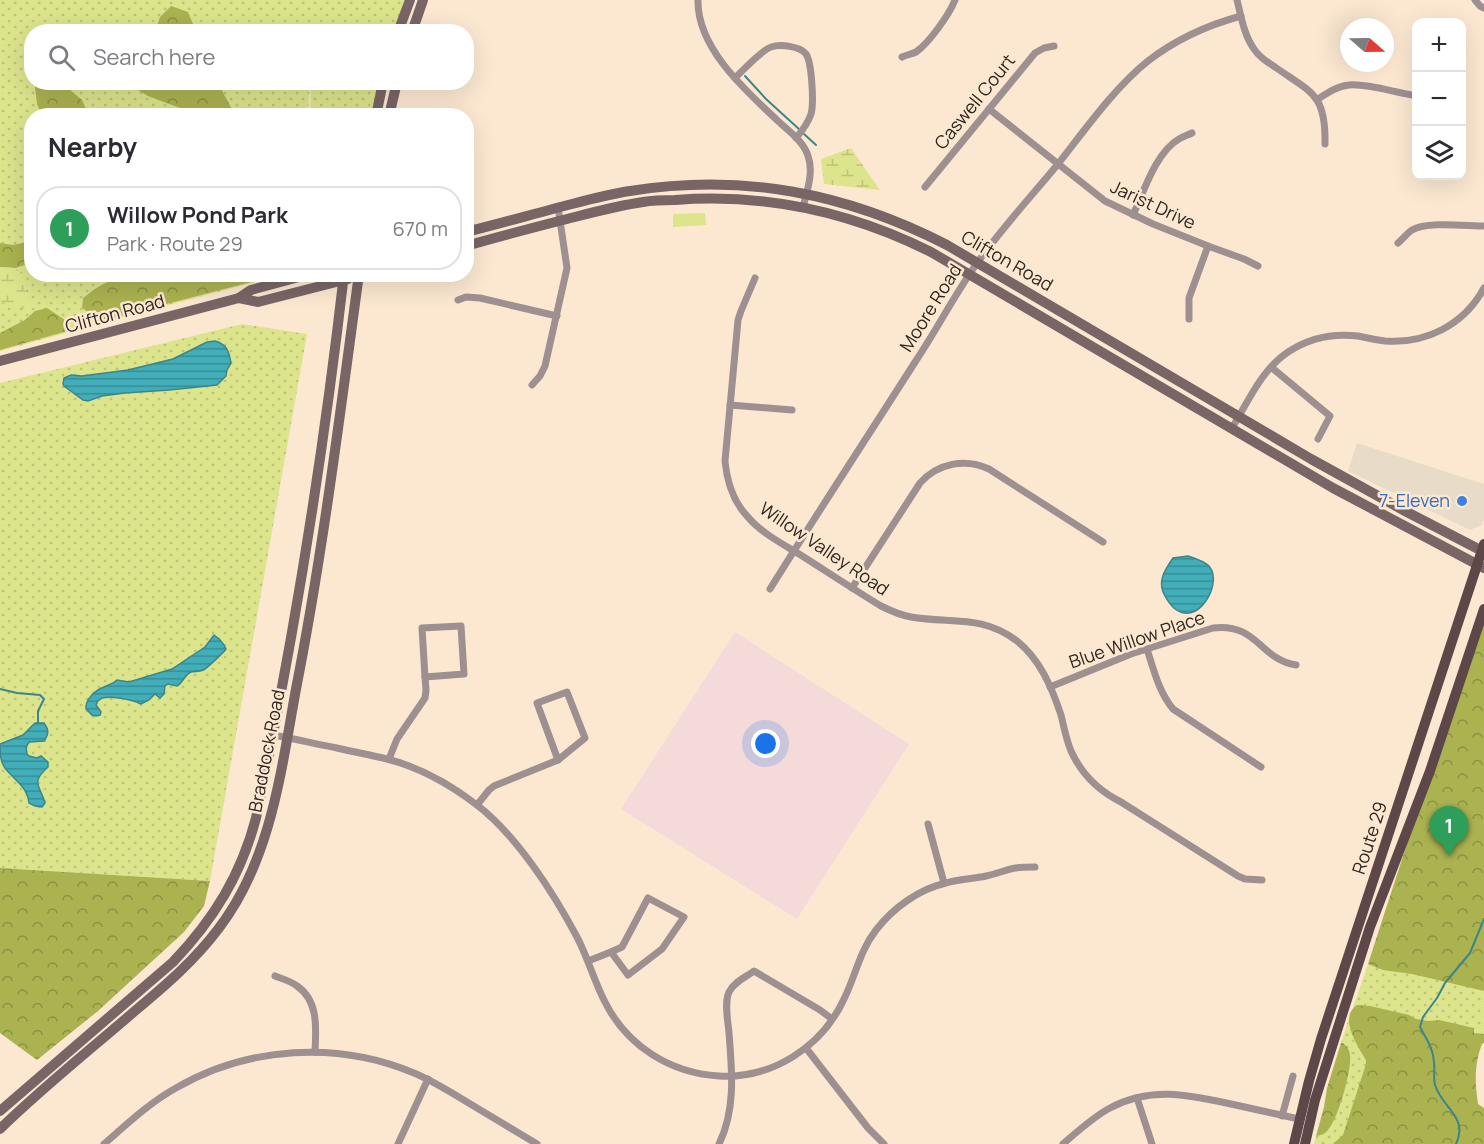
<!DOCTYPE html>
<meta charset="utf-8">
<style>
body{margin:0;font-family:Manrope,sans-serif;background:#f7f7f7;color:#2b2b33}
.controls{position:absolute;right:18px;top:18px;display:grid;overflow:hidden;border-radius:12px;box-shadow:0 6px 24px #0002}
.controls button{width:54px;height:54px;display:grid;place-items:center;padding:0;border:0;border-bottom:2px solid #e1e1e2;background:#fff;color:#2b2b33;font:30px sans-serif}
.compass{position:absolute;left:1340px;top:18px;width:54px;height:54px;border-radius:50%;background:#fff;box-shadow:0 6px 24px #0002;rotate:110deg}
.you{position:absolute;left:766px;top:744px;width:21px;height:21px;margin:-15px;border:4px solid #fff;border-radius:50%;background:#1a73e8;box-shadow:0 0 0 9px #1a73e833}
.badge{display:grid;place-items:center;width:39px;height:39px;border-radius:50%;background:#357b71;color:#fff;font-size:20px;font-weight:700}
.pin{position:absolute;translate:-50% -50px;filter:drop-shadow(0 2px 3px #0008)}
.pin::after{content:'';position:absolute;top:32px;width:21px;height:18px;background:inherit;clip-path:polygon(0 0,100% 0,50% 100%)}
.list{margin:0;padding:0;list-style:none}
h2{display:flex;justify-content:space-between;align-items:center;height:78px;margin:0;padding:0 24px;font-size:26px}
h2 small{font-size:20px;font-weight:400;color:#7c7c81}
.list li{display:grid;grid-template-columns:39px 1fr auto;gap:18px;align-items:center;box-sizing:border-box;height:84px;margin:0 12px 12px;padding:0 12px;border:2px solid #e1e1e2;border-radius:24px}
.list b{display:block;font-size:22px;white-space:nowrap}
.list p{margin:0;font-size:20px;white-space:nowrap;color:#7c7c81}
.list em{font-size:20px;font-style:normal;color:#7c7c81}
.icon{flex:none;width:33px;height:33px;fill:none;stroke:currentColor;stroke-width:2;stroke-linecap:round;stroke-linejoin:round}
.map{position:relative;flex:none;width:1484px;height:1144px;overflow:hidden}
.search{position:absolute;background:#fff;box-shadow:0 6px 24px #0002;left:24px;top:24px;width:450px;height:66px;display:flex;align-items:center;gap:15px;box-sizing:border-box;padding:0 21px;border-radius:24px;color:#7c7c81;font-size:22px}
.panel{position:absolute;background:#fff;box-shadow:0 6px 24px #0002;left:24px;top:108px;width:450px;height:174px;border-radius:24px}
.map>svg:first-child{display:block}
.commercial{fill:#e8dcc9}
.industrial{fill:#f5dada}
.grass{fill:url(#grass-dots)}
.forest{fill:url(#forest-crowns)}
.wetland{fill:url(#wetland-marsh)}
.garden{fill:#dce48c}
.water{fill:url(#water-rules);stroke:#3c858a;stroke-width:1.5}
.lines{fill:none;stroke-linecap:round;stroke-linejoin:round}
.stream{stroke:#3c858a;stroke-width:2}
.street{stroke:#9e9091;stroke-width:7}
.secondary{stroke:#796566;stroke-width:10}
.primary{stroke:#5e4748;stroke-width:10}
.shop-dot{fill:#3f7fe0;stroke:#fce8d1;stroke-width:2}
.labels{text-anchor:middle;stroke-width:5;stroke-linejoin:round;paint-order:stroke}
.street-label{font-size:18px;fill:#2e261e;stroke:#fce8d1}
.shop-label{font-size:18px;fill:#366cbe;stroke:#fce8d1;text-anchor:end}
</style>
<div class="map">
<svg width="1484" height="1144" viewBox="0 0 1484 1144">
<defs>
<pattern id="grass-dots" width="8" height="8" patternUnits="userSpaceOnUse" patternTransform="scale(1.5)"><rect width="8" height="8" fill="#dce48c"/><path d="M2 2h.1M6 6h.1" fill="none" stroke="#bdc378" stroke-width="1.8" stroke-linecap="round"/></pattern>
<pattern id="forest-crowns" width="20" height="18" patternUnits="userSpaceOnUse" patternTransform="scale(1.5)"><rect width="20" height="18" fill="#abb250"/><path d="M2 6a3 3 0 1 1 6 0M12 15a3 3 0 1 1 6 0" fill="none" stroke="#8c9142"/></pattern>
<pattern id="wetland-marsh" width="20" height="14" patternUnits="userSpaceOnUse" patternTransform="scale(1.5)"><rect width="20" height="14" fill="#dce48c"/><path d="M1 5h8M5 5V1M11 12h8M15 12V8" fill="none" stroke="#bdc378"/></pattern>
<pattern id="water-rules" width="6" height="5" patternUnits="userSpaceOnUse" patternTransform="scale(1.5)"><rect width="6" height="5" fill="#42aeb9"/><path d="M0 2.5h6" fill="none" stroke="#388d96"/></pattern>
</defs>
<rect width="100%" height="100%" fill="#fce8d1"/>
<path class="commercial" d="M1357 443 1484 484V519L1482 525 1470 530 1348 471Z"/>
<path class="industrial" d="M735 632 909 744 797 919 621 809Z"/>
<g class="grass">
<path d="M0 0H410L398 31 32 32V82L310 83 308 115 32 116V274L281 275 109 321 94 324 81 329 0 351Z"/>
<path d="M311 83H384L376 116 310 115Z"/>
<path d="M242 324 307 334 210 881 0 868V383Z"/>
<path d="M1484 693V1035L1458 1058 1484 1144H1314L1316 1136 1320 1135 1343 1043H1341L1349 1018V1025L1357 1005 1353 1008 1368 964 1377 967Z"/>
</g>
<g class="forest">
<path d="M171 6 188 12 196 31H155L160 17Z"/>
<path d="M42 82 62 83 82 100 88 113 93 115H42L37 104 35 87Z"/>
<path d="M126 83H218L234 113V115H194L188 111 148 96Z"/>
<path d="M31 241V263L15 268 0 267V243L13 245Z"/>
<path d="M133 274H262L263 279 101 321 82 308 83 298C99 285 112 278 133 274Z"/>
<path d="M47 308 68 322 71 330 0 350V333L25 320 35 311Z"/>
<path d="M1484 618V991L1412 974 1383 970 1368 964 1440 742Z"/>
<path d="M0 868 210 881 204 906 184 932 98 1011 37 1060 0 1033Z"/>
<path d="M1357 1005 1370 1006 1409 1015 1416 1019 1428 1021 1439 1020 1474 1028V1033L1484 1034V1043L1482 1044C1474 1065 1475 1083 1478 1104L1484 1108V1144H1333L1343 1135 1366 1064V1060C1358 1046 1338 1018 1357 1005Z"/>
<path d="M1341 1043H1343C1347 1047 1350 1050 1350 1056 1352 1069 1337 1125 1325 1133 1323 1135 1319 1135 1316 1136L1324 1107 1327 1088Z"/>
</g>
<g class="wetland">
<path d="M851 148 880 190 824 184 821 159Z"/>
<path d="M0 267 15 268 27 278C22 288 24 292 32 299L25 310 8 302 0 304Z"/>
</g>
<path class="garden" d="M705 213 706 225 673 227V214Z"/>
<g class="water">
<path d="M215 341C227 344 229 352 231 363L227 370 226 376 217 385 169 390 125 393 102 396 88 401 83 400 64 386 63 384 64 378 71 375 82 376 128 370 173 359 207 342Z"/>
<path d="M1188 556C1194 558 1204 561 1209 566 1226 586 1189 641 1165 596 1157 582 1164 571 1173 558Z"/>
<path d="M214 635C220 639 223 642 226 649 224 652 208 667 205 669 200 672 195 671 191 672 184 675 183 683 177 686L168 684 165 686 164 694 160 698 155 694 149 700 141 704C133 700 104 693 98 701 97 702 97 704 96 705L101 712 100 715 96 716 92 715 86 709C85 700 95 690 104 687 109 684 112 685 117 680L129 682 172 669 205 647Z"/>
<path d="M35 723H44C49 730 49 734 44 741L29 742 26 747 27 754 29 756 37 758 41 756 48 762V767C30 783 40 785 45 803L42 807 35 806 29 803C27 786 15 781 5 768 0 761 0 752 0 744L23 735Z"/>
</g>
<g class="lines">
<g class="stream">
<path d="M745 76 766 99 800 130"/>
<path d="M804 134 816 145"/>
<path d="M0 689 17 693 40 695 44 699 38 711V723"/>
<path d="M1456 1144C1469 1117 1442 1108 1435 1085 1433 1077 1435 1070 1434 1062 1433 1047 1426 1039 1420 1027L1423 1017 1437 998 1445 983 1470 953 1484 919"/>
</g>
<g class="street">
<path d="M698 0C697 48 746 91 778 121 789 131 804 142 808 156 814 172 807 191 803 207"/>
<path d="M1237 0C1241 16 1244 35 1254 49 1259 57 1267 62 1275 67 1312 93 1326 94 1325 144"/>
<path d="M1475 0 1480 6 1484 8"/>
<path d="M902 57C906 55 912 54 916 52 929 43 949 15 955 0"/>
<path d="M735 78C743 70 762 50 771 47 780 44 800 46 806 54 812 63 814 104 811 114 808 123 802 131 796 138"/>
<path d="M1318 99C1327 93 1337 86 1349 85 1365 83 1394 92 1412 95"/>
<path d="M989 109 1105 201 1153 224 1208 246 1244 259 1258 266"/>
<path d="M925 187 1035 53 1044 48 1054 46"/>
<path d="M1133 215C1144 191 1156 152 1179 139 1183 136 1188 135 1192 133"/>
<path d="M1398 243C1403 239 1407 233 1412 230 1427 221 1466 226 1484 226"/>
<path d="M755 278 741 311 738 320 725 461C727 482 733 501 747 516 760 532 781 543 799 554 826 571 853 589 881 606 891 611 900 615 911 617 950 624 982 614 1017 641 1040 659 1052 688 1061 715 1064 727 1066 739 1071 751 1081 773 1099 791 1121 802L1238 876 1245 879 1262 880"/>
<path d="M458 300 466 297 480 298 557 316"/>
<path d="M1189 319V298L1208 246"/>
<path d="M1271 367 1330 416 1318 439"/>
<path d="M532 385 540 376 545 366 567 268 558 207"/>
<path d="M730 405 792 410"/>
<path d="M1232 428C1248 402 1262 369 1288 352 1309 338 1333 333 1358 336 1367 338 1376 340 1385 341 1426 344 1464 325 1484 288"/>
<path d="M852 588 920 483C938 463 965 458 989 469L1103 542"/>
<path d="M770 589C818 512 868 436 917 359 937 329 954 296 975 266 1000 230 1030 198 1058 164 1084 131 1115 87 1148 61 1175 40 1208 25 1241 16"/>
<path d="M461 626 464 674 425 677 422 628Z"/>
<path d="M1147 649C1154 671 1159 692 1173 709L1261 767"/>
<path d="M1050 687 1131 654 1213 628C1258 623 1259 659 1296 665"/>
<path d="M567 692 585 738 558 760 537 703Z"/>
<path d="M273 735C295 739 316 744 337 748 354 752 371 755 387 759 419 767 451 785 477 805 517 836 553 892 577 937 588 958 594 981 605 1002 627 1046 670 1073 719 1076 772 1079 822 1047 844 999 856 975 859 952 876 930 893 908 919 889 946 883 959 879 973 879 986 876 996 874 1005 870 1015 868 1022 867 1029 867 1035 867"/>
<path d="M389 759 397 739 425 698 426 690 425 677"/>
<path d="M477 805 489 790 494 786 558 760"/>
<path d="M928 824 944 883"/>
<path d="M648 898 684 917 662 949 628 975 611 952 622 947Z"/>
<path d="M588 961 611 952"/>
<path d="M275 976C282 979 291 981 297 986 319 1001 316 1029 315 1052"/>
<path d="M806 1048 868 1128 884 1144"/>
<path d="M1137 1098 1152 1144"/>
<path d="M1282 1116 1293 1076"/>
<path d="M104 1144C127 1124 149 1103 176 1088 248 1046 338 1041 414 1073 433 1081 449 1091 467 1102 490 1116 514 1130 537 1144"/>
<path d="M398 1144 428 1079"/>
<path d="M719 1144C736 1109 732 1071 729 1033 728 1021 724 1003 729 992 734 982 746 977 754 971L820 1010 832 1019"/>
<path d="M1063 1144C1078 1131 1093 1117 1110 1108 1151 1086 1189 1095 1231 1104 1254 1109 1276 1114 1299 1119"/>
</g>
<g class="secondary">
<path d="M398 32 410 0"/>
<path d="M412 32 423 0"/>
<path d="M376 116 383 82"/>
<path d="M389 116 397 82"/>
<path d="M466 232C502 223 537 213 572 204 591 199 610 194 630 191 743 173 846 193 947 245L1311 459 1405 511 1484 552"/>
<path d="M466 246C497 237 528 229 559 221 587 214 615 206 643 202 654 200 665 200 675 200 765 193 851 212 931 252L1333 488 1484 568"/>
<path d="M239 298 258 302 348 279"/>
<path d="M0 361 239 298 251 290 310 274"/>
<path d="M0 1111 173 962C214 919 241 875 256 818 294 638 323 457 344 274"/>
<path d="M0 1129C43 1087 91 1049 136 1010 166 985 195 960 219 928 271 860 281 771 296 689 323 552 340 413 359 274"/>
</g>
<g class="primary">
<path d="M1294 1144 1309 1081 1321 1039 1484 544"/>
<path d="M1305 1144 1315 1100 1370 927 1430 771 1484 609"/>
</g>
</g>
<circle class="shop-dot" cx="1462" cy="501" r="6"/>
<g class="labels">
<g class="street-label">
<text transform="translate(975 102) rotate(-51)" y="6">Caswell Court</text>
<text transform="translate(1153 205) rotate(25)" y="6">Jarist Drive</text>
<text transform="translate(1007 261) rotate(30)" y="6">Clifton Road</text>
<text transform="translate(931 308) rotate(-58)" y="6">Moore Road</text>
<text transform="translate(115 314) rotate(-15)" y="6">Clifton Road</text>
<text transform="translate(824 549) rotate(34)" y="6">Willow Valley Road</text>
<text transform="translate(1137 640) rotate(-19)" y="6">Blue Willow Place</text>
<text transform="translate(267 751) rotate(-79)" y="6">Braddock Road</text>
<text transform="translate(1370 838) rotate(-72)" y="6">Route 29</text>
</g>
<g class="shop-label">
<text x="1450" y="507">7-Eleven</text>
</g>
</g>
</svg>
<div class="controls">
<button>+</button>
<button>−</button>
<button><svg class="icon" aria-label="layers" viewBox="0 0 24 24"><path d="M12 4l9 5-9 5-9-5zM3 14l9 5 9-5"/></svg></button>
</div>
<svg class="compass" viewBox="-18 -18 36 36"><path d="M0-13l5 13h-10z" fill="#e53935"/><path d="M0 13l5-13h-10z" fill="#7c7c81"/></svg>
<div class="you"></div>
<div class="pin badge" style="left:1449px;top:856px;background:#2e9e5b">1</div>
<div class="search"><svg class="icon" aria-label="search" viewBox="0 0 24 24"><circle cx="10" cy="10" r="6"/><path d="M15 15l6 6"/></svg>Search here</div>
<section class="panel">
<h2>Nearby<small></small></h2>
<ul class="list">
<li><span class="badge" style="background:#2e9e5b">1</span><div><b>Willow Pond Park</b><p>Park · Route 29</p></div><em>670 m</em></li>
</ul>
</section>
</div>
